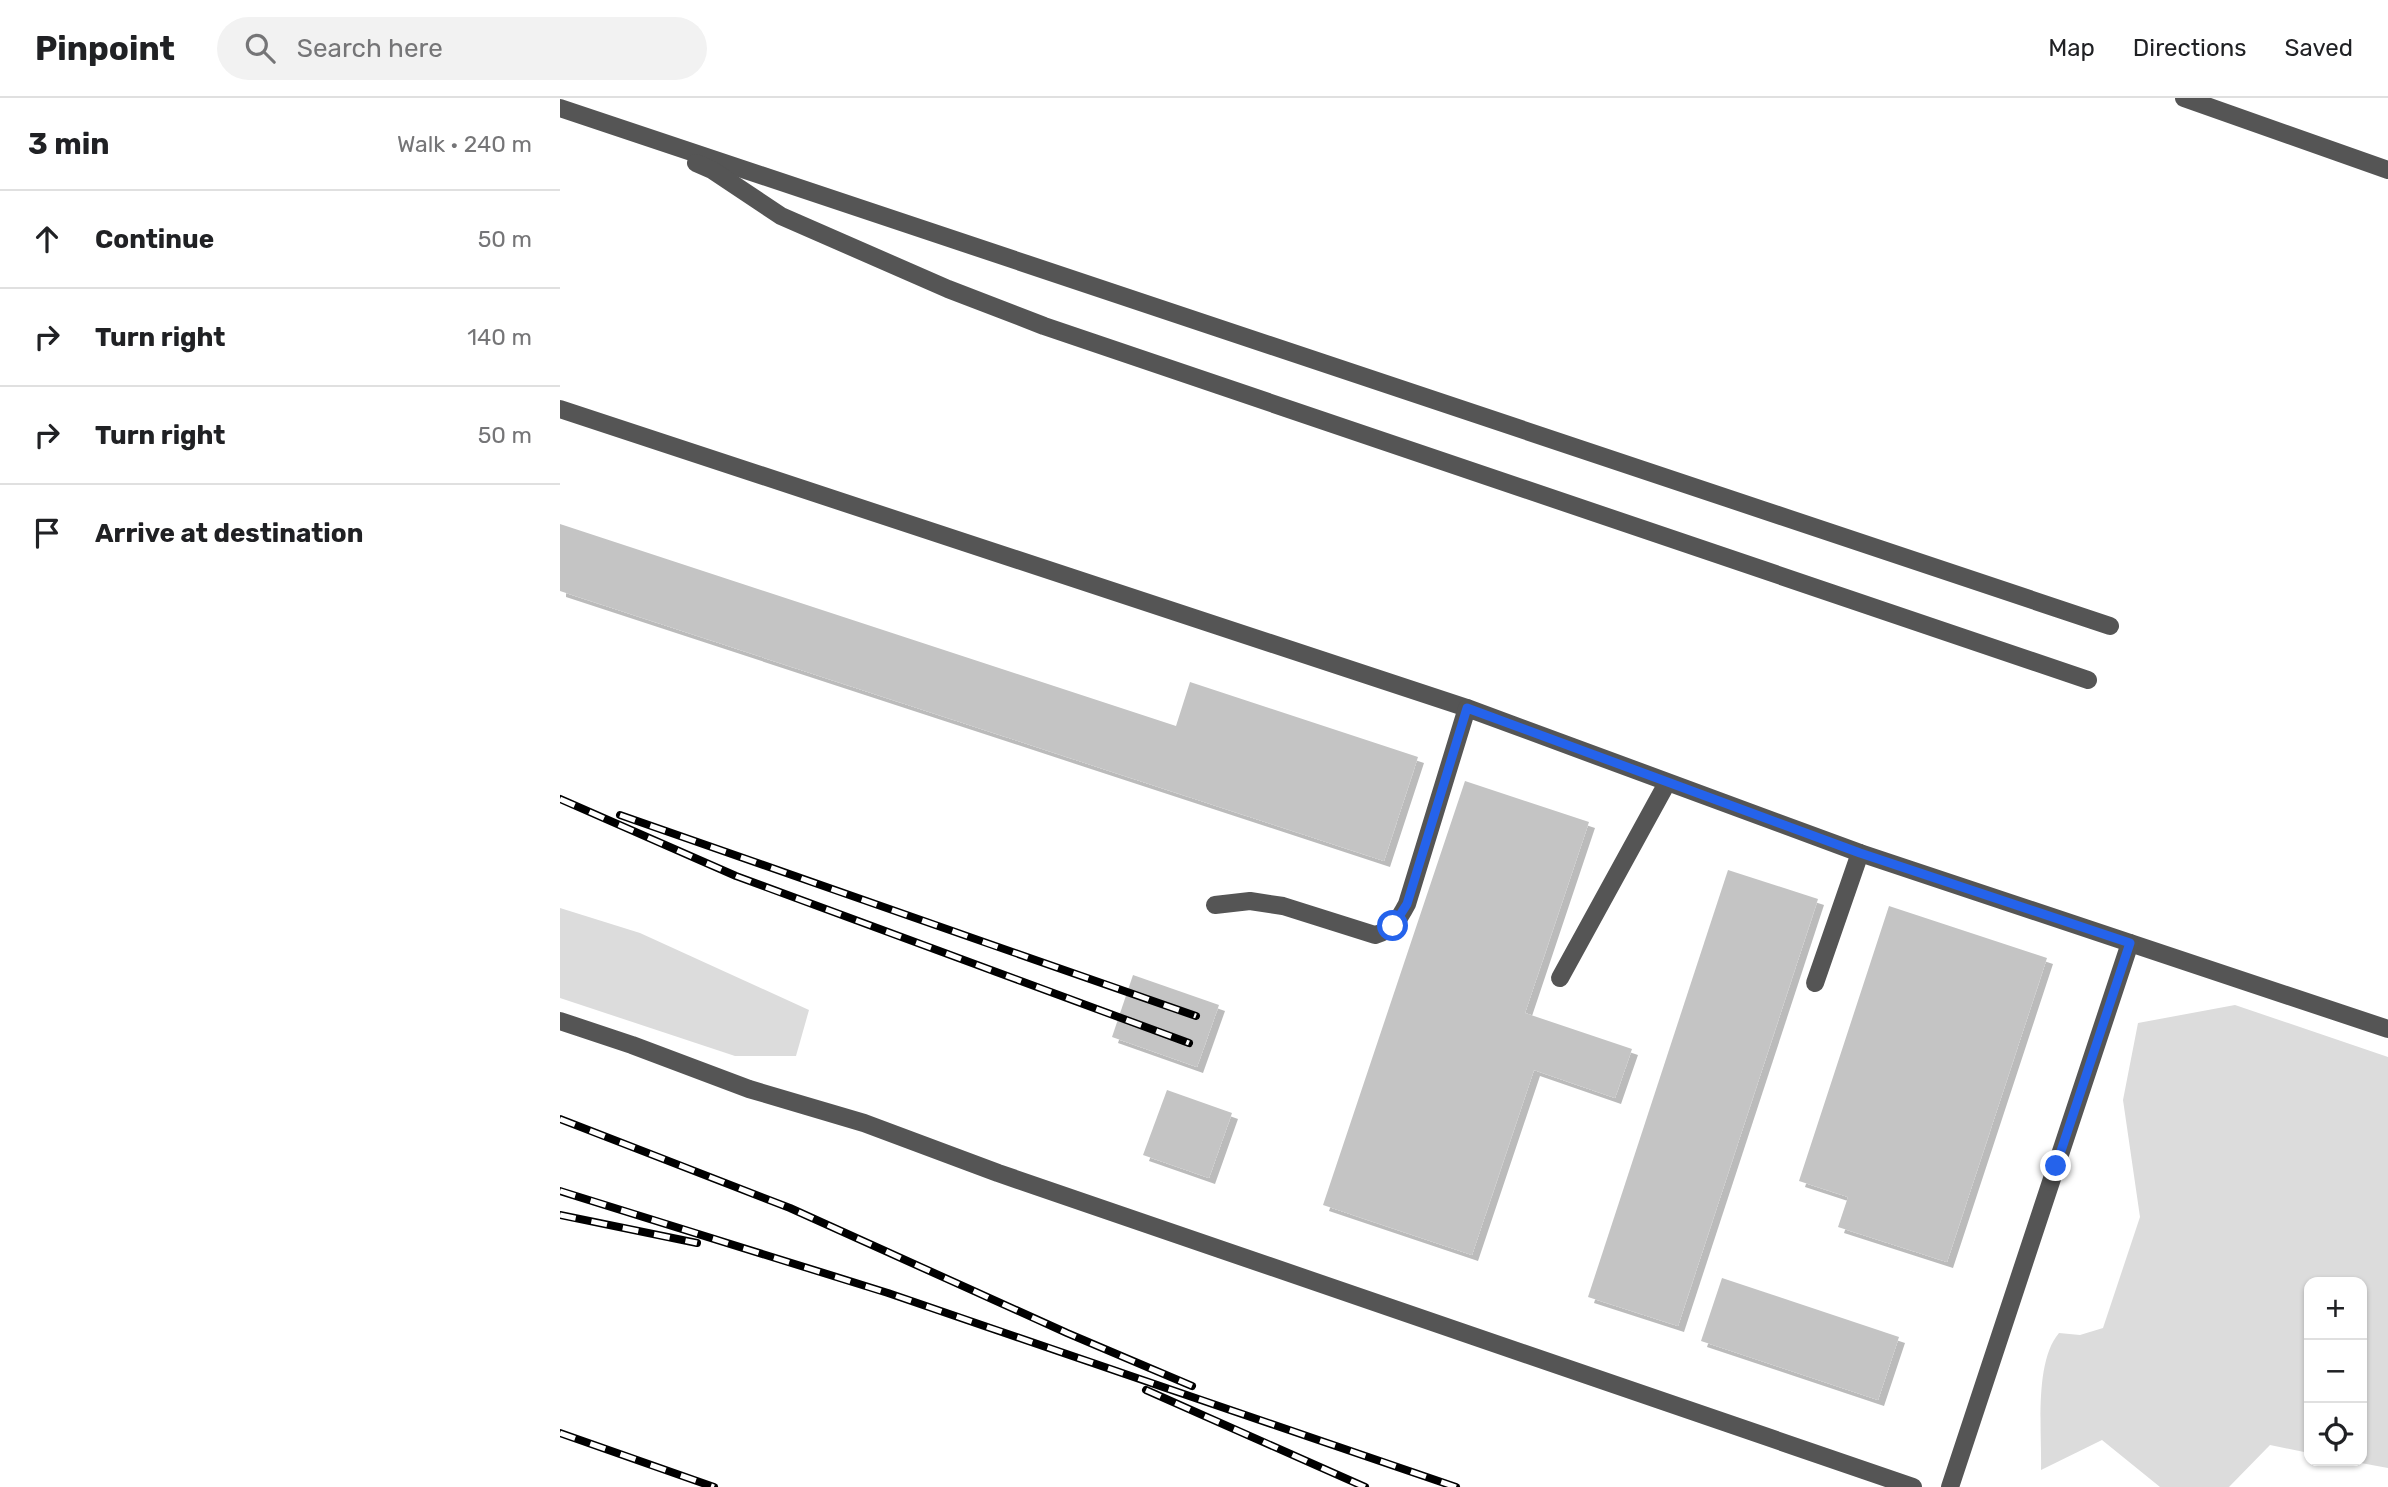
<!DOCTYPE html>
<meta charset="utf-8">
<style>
body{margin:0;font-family:Rubik,sans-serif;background:#f2f2f2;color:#202124}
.controls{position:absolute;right:21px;bottom:21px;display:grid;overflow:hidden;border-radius:14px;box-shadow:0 2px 5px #0004}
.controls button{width:63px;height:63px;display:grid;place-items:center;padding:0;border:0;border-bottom:2px solid #e0e0e0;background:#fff;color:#202124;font:35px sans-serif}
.stop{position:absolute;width:21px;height:21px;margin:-16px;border:5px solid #2563eb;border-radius:50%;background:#fff}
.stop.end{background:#2563eb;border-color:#fff;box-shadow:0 2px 7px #0008}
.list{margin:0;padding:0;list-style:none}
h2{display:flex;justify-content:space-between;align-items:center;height:91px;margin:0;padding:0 28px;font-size:30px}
h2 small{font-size:23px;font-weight:400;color:#757577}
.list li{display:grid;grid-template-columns:46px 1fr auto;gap:21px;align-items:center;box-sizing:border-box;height:98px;padding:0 28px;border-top:2px solid #e0e0e0}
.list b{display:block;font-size:26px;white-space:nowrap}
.list em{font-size:23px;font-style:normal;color:#757577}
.icon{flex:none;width:38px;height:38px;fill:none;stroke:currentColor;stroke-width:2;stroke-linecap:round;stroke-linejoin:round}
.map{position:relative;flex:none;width:1828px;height:1389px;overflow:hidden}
header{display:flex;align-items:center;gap:42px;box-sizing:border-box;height:98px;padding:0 35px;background:#fff;border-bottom:2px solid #e0e0e0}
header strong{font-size:33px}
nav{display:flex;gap:38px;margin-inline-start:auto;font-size:24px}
.search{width:490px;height:63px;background:#f2f2f2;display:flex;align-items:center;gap:18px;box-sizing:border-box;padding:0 24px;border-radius:38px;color:#757577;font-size:26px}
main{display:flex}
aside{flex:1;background:#fff}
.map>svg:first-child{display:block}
.green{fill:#dcdcdc}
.building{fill:#c4c4c4;filter:url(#shadow)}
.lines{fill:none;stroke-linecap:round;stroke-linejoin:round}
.minor{stroke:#555;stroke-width:18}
.rail-casing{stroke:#000;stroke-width:8}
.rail{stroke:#fff;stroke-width:5;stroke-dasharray:16;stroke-linecap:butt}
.route{stroke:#2563eb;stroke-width:9}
</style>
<header>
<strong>Pinpoint</strong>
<div class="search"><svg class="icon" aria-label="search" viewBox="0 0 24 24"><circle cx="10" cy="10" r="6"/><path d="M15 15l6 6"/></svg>Search here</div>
<nav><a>Map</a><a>Directions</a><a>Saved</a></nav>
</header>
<main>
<aside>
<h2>3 min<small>Walk · 240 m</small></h2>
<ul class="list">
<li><svg class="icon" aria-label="ahead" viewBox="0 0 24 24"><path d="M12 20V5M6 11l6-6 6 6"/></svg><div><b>Continue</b></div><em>50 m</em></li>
<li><svg class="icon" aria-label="right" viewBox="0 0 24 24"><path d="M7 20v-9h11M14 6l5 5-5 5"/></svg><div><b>Turn right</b></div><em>140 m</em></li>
<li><svg class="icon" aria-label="right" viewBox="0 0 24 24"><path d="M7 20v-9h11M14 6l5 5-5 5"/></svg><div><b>Turn right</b></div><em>50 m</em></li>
<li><svg class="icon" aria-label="arrive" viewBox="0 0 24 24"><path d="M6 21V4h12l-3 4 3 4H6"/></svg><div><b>Arrive at destination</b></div></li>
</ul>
</aside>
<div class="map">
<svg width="1828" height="1389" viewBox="0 0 1828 1389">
<defs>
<filter id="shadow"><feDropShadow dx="6" dy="6" stdDeviation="0" flood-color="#0004"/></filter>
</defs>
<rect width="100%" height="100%" fill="#fff"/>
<g class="green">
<path d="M0 810 80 835 249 912 236 958H175L0 900Z"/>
<path d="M1675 907 1828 959V1370L1790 1363H1802V1184H1749V1355L1710 1347 1669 1389H1600L1542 1342 1481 1372C1482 1335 1474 1264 1499 1235L1520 1237 1543 1230 1580 1119 1563 1002 1578 925Z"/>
</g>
<g class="building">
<path d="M0 426 616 628 630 584 858 659 824 763 0 493Z"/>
<path d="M905 683 1029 724 965 915 1072 951 1055 1000 974 972 912 1157 763 1107Z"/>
<path d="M1168 772 1258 801 1118 1228 1028 1199Z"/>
<path d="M1329 808 1487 860 1387 1164 1278 1129 1288 1099 1239 1083Z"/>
<path d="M573 877 659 907 637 969 552 939Z"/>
<path d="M607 992 672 1015 649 1080 583 1057Z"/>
<path d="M1162 1180 1339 1239 1318 1302 1141 1243Z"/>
</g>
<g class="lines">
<g class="minor">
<path d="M1624 0 1828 72"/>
<path d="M0 10 1550 528"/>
<path d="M136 65 152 72 221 118 388 191 484 228 1528 582"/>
<path d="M0 311 907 610 1300 755 1828 931"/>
<path d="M655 807 690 803 723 808 815 837C833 832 839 821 847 806L907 610"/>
<path d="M1000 880 1107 685"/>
<path d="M1255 885 1300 755"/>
<path d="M0 923 72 947 189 991 304 1025 438 1075 1353 1389"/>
<path d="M1390 1389 1570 845"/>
</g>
<defs>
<g id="rail">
<path d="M0 701 176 778 629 945"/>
<path d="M60 717 636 918"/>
<path d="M0 1021 230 1110 507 1235 632 1288"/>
<path d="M0 1093 328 1195 896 1389"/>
<path d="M0 1117 137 1145"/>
<path d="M586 1292 805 1389"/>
<path d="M0 1335 154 1389"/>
</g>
</defs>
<use href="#rail" class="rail-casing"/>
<use href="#rail" class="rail"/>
</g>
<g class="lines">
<path class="route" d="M833 828 847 806 907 610 1300 755 1570 845 1496 1068"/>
</g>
</svg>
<div class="controls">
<button>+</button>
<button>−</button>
<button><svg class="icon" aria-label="locate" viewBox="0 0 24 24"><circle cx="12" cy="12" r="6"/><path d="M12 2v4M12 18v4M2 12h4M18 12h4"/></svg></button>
</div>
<div class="stop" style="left:833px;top:828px"></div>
<div class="stop end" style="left:1496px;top:1068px"></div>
</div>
</main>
